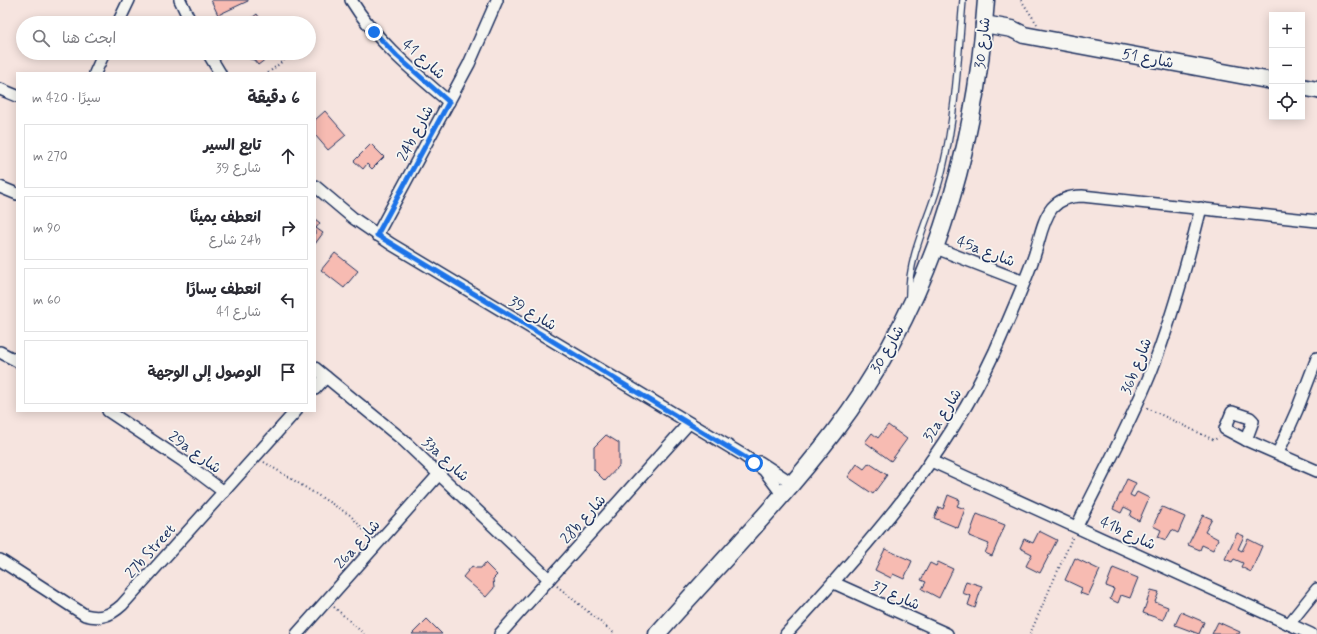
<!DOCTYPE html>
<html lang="ar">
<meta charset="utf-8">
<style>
body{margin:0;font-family:Mynerve,"Playpen Sans Arabic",sans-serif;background:#f7f7f7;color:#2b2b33;direction:rtl}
.controls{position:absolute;right:12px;top:12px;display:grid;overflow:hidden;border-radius:0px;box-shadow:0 2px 10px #0003}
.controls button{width:36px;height:36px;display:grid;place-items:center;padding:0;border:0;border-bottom:1px solid #e1e1e2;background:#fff;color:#2b2b33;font:20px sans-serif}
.stop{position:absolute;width:12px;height:12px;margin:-9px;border:3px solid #1a73e8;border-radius:50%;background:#fff}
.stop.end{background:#1a73e8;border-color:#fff;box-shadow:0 1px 4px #0008}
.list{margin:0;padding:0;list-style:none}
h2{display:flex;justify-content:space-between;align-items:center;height:52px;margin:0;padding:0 16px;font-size:17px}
h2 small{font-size:13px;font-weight:400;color:#7c7c81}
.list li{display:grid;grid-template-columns:26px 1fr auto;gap:12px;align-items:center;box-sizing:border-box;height:64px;margin:0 8px 8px;padding:0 8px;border:1px solid #e1e1e2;border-radius:0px}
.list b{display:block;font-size:15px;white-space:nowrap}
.list p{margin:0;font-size:13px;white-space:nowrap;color:#7c7c81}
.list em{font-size:13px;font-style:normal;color:#7c7c81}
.icon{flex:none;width:22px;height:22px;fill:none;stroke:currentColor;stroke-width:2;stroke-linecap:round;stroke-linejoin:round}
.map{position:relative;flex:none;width:1317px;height:634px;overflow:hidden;direction:ltr}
.search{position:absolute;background:#fff;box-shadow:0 2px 10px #0003;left:16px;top:16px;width:300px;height:44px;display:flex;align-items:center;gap:10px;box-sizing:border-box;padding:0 14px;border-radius:22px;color:#7c7c81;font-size:15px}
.panel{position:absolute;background:#fff;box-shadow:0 2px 10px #0003;left:16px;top:72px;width:300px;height:340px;border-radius:0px;direction:rtl}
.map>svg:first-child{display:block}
.building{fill:#f7bbb2;stroke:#1b2f5e}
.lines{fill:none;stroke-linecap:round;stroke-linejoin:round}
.lane-casing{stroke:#1b2f5e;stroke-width:8}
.street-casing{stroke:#1b2f5e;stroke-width:14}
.secondary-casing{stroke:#1b2f5e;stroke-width:19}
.path{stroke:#1b2f5e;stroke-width:2;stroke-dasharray:1 3;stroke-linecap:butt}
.lane{stroke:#f6f6f2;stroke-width:5.5}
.street{stroke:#f6f6f2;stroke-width:11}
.secondary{stroke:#f6f6f2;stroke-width:16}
.route{stroke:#1a73e8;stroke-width:5}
.labels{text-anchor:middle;stroke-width:3.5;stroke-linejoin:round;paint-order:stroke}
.street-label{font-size:15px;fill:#1b2f5e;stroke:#f6f6f2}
</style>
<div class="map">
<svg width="1317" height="634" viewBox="0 0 1317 634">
<rect width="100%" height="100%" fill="#f6e4df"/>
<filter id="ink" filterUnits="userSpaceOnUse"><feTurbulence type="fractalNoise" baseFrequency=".025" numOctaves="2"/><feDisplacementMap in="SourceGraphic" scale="8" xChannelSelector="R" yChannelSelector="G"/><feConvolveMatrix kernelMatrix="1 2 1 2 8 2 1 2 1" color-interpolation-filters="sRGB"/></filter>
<g filter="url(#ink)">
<g class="building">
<path d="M211 0H248V1L218 15Z"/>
<path d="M257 14 263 23H245Z"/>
<path d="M242 53H274L258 65 254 60 247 58Z"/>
<path d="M325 111 346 135 328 150 315 135V120Z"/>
<path d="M371 144 384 157 372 169 367 164 363 169 354 161Z"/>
<path d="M315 219 320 223 316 228 323 233 315 244Z"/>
<path d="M335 253 358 271 344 288 321 270Z"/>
<path d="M888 425 907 439 891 461 865 442 872 433 878 438Z"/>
<path d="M606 435 619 443V466L605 481 594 470V447Z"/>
<path d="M869 463 887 475 873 494 848 477 857 464 864 469Z"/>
<path d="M1127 479 1136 483 1130 495 1134 497 1137 492 1149 498 1139 521 1130 516 1132 511 1124 507 1121 513 1113 509Z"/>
<path d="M948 495 960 500 957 506 965 509 958 528 934 518 939 507 943 509Z"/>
<path d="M1162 507 1185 517 1178 533 1172 530 1166 540 1158 537 1161 530 1153 526Z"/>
<path d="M977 514 1005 525 992 556 985 553 989 544 969 536Z"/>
<path d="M1203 515 1212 519 1205 532 1218 539 1213 550 1202 545 1200 550 1188 545Z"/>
<path d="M1039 531 1057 540 1040 573 1026 566 1032 554 1020 548 1024 539 1033 543Z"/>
<path d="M1237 533 1244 536 1238 549 1242 551 1248 539 1262 546 1251 572 1241 567 1243 563 1234 559 1232 562 1225 559Z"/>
<path d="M885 549 912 561 904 579 893 574 891 578 875 570Z"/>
<path d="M1075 558 1100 570 1088 596 1080 593 1082 588 1065 580Z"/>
<path d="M938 562 953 569 939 598 922 589 926 582 921 580 930 563 936 566Z"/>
<path d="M485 563 497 575 493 579 494 588 486 597 463 577 472 566 475 568H481Z"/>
<path d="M1113 568 1138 578 1130 598 1121 595 1118 603 1110 599 1114 589 1106 586Z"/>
<path d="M966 581 982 586 975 608 968 605 971 596 962 593Z"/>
<path d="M1151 590 1159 592 1155 602 1168 607 1163 620 1143 613Z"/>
<path d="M1181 612 1204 622 1199 634 1175 625Z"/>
<path d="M427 619 442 634H412Z"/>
<path d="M1218 622 1240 632 1239 634H1212Z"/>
</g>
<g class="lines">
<defs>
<path id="lane" d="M909 296C908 251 934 210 943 167 956 112 958 56 963 0"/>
<g id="street">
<path d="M180 0 191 23"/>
<path d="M351 0C376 41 413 71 449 102"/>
<path d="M118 23 129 0"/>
<path d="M208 53 220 73"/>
<path d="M95 73 104 53"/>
<path d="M0 89 17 96"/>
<path d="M315 186 353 218 391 244 743 455 764 470 782 494"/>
<path d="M0 187 17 194"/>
<path d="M377 235 469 64 497 0"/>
<path d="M936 248 1024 282"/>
<path d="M0 352 17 361"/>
<path d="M315 368 403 440 549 579"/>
<path d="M315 389 326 377"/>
<path d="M108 411 183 461 224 492"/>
<path d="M1232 412 1250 418 1253 421 1246 440 1225 429Z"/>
<path d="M1246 440 1317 471"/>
<path d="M1278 453 1297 410 1317 358"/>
<path d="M931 461 1311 634"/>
<path d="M760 462 792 483"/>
<path d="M1077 526C1102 475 1130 424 1151 372 1172 318 1187 264 1201 208"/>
<path d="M0 560 85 615C100 619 110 616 122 605L296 411"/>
<path d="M834 583 947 634"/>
<path d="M1289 624 1317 589"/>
<path d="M297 634 440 473"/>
<path d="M500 634 689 423"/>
<path d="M786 634C866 548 945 459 995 351 1008 321 1021 292 1032 262 1039 245 1041 222 1052 208 1060 199 1070 196 1082 196L1317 221"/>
</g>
<g id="secondary">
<path d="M984 24 1012 29 1024 35 1272 81"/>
<path d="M1302 87 1317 90"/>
<path d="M657 634C716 567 780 503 834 432 931 304 975 158 986 0"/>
</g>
</defs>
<use href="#lane" class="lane-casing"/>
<use href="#street" class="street-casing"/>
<use href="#secondary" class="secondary-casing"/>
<g class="path">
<path d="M1021 0 1037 24"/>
<path d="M268 73 289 56"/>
<path d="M1147 408 1214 440 1219 437"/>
<path d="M264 462 350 515 369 536"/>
<path d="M557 586 615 634"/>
<path d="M334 607 364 634"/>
<path d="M1030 634 1073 536"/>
</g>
<use href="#lane" class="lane"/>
<use href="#street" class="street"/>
<use href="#secondary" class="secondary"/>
</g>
</g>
<g class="lines" filter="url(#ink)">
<path class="route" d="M374 32 397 56 449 102 377 235 754 463"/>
</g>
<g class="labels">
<g class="street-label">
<text transform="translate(982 43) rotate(-84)" y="5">شارع 30</text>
<text transform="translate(1148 58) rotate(11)" y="5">شارع 51</text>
<text transform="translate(424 59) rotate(42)" y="5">شارع 41</text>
<text transform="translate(415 133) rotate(-62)" y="5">24b شارع</text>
<text transform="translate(986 251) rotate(21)" y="5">45a شارع</text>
<text transform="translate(533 313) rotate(31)" y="5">شارع 39</text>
<text transform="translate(887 349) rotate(-60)" y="5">شارع 30</text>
<text transform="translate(1136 366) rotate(-68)" y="5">36b شارع</text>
<text transform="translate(942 415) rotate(-58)" y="5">32a شارع</text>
<text transform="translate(195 452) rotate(36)" y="5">29a شارع</text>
<text transform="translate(446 459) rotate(43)" y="5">33a شارع</text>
<text transform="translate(583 519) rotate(-48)" y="5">28b شارع</text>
<text transform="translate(1128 533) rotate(25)" y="5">41b شارع</text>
<text transform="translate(357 544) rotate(-48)" y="5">26a شارع</text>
<text transform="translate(150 551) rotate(-48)" y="5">27b Street</text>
<text transform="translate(896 595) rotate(24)" y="5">شارع 37</text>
</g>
</g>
</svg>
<div class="controls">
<button>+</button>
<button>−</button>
<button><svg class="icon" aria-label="locate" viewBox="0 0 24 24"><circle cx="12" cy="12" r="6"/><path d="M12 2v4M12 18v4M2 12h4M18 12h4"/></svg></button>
</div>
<div class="stop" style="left:754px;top:463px"></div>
<div class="stop end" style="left:374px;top:32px"></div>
<div class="search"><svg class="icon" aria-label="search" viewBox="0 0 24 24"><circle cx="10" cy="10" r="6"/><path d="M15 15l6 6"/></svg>ابحث هنا</div>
<section class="panel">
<h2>6 دقيقة<small>سيرًا · 420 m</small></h2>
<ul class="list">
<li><svg class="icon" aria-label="ahead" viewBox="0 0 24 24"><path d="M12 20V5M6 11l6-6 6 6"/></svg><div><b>تابع السير</b><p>شارع 39</p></div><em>270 m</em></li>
<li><svg class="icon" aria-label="right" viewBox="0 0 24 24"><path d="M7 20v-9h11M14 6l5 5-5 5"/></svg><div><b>انعطف يمينًا</b><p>24b شارع</p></div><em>90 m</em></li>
<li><svg class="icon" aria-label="left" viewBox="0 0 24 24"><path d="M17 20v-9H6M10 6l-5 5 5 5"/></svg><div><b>انعطف يسارًا</b><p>شارع 41</p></div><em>60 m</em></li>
<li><svg class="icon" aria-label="arrive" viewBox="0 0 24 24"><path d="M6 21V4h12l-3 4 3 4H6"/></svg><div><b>الوصول إلى الوجهة</b></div></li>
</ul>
</section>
</div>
